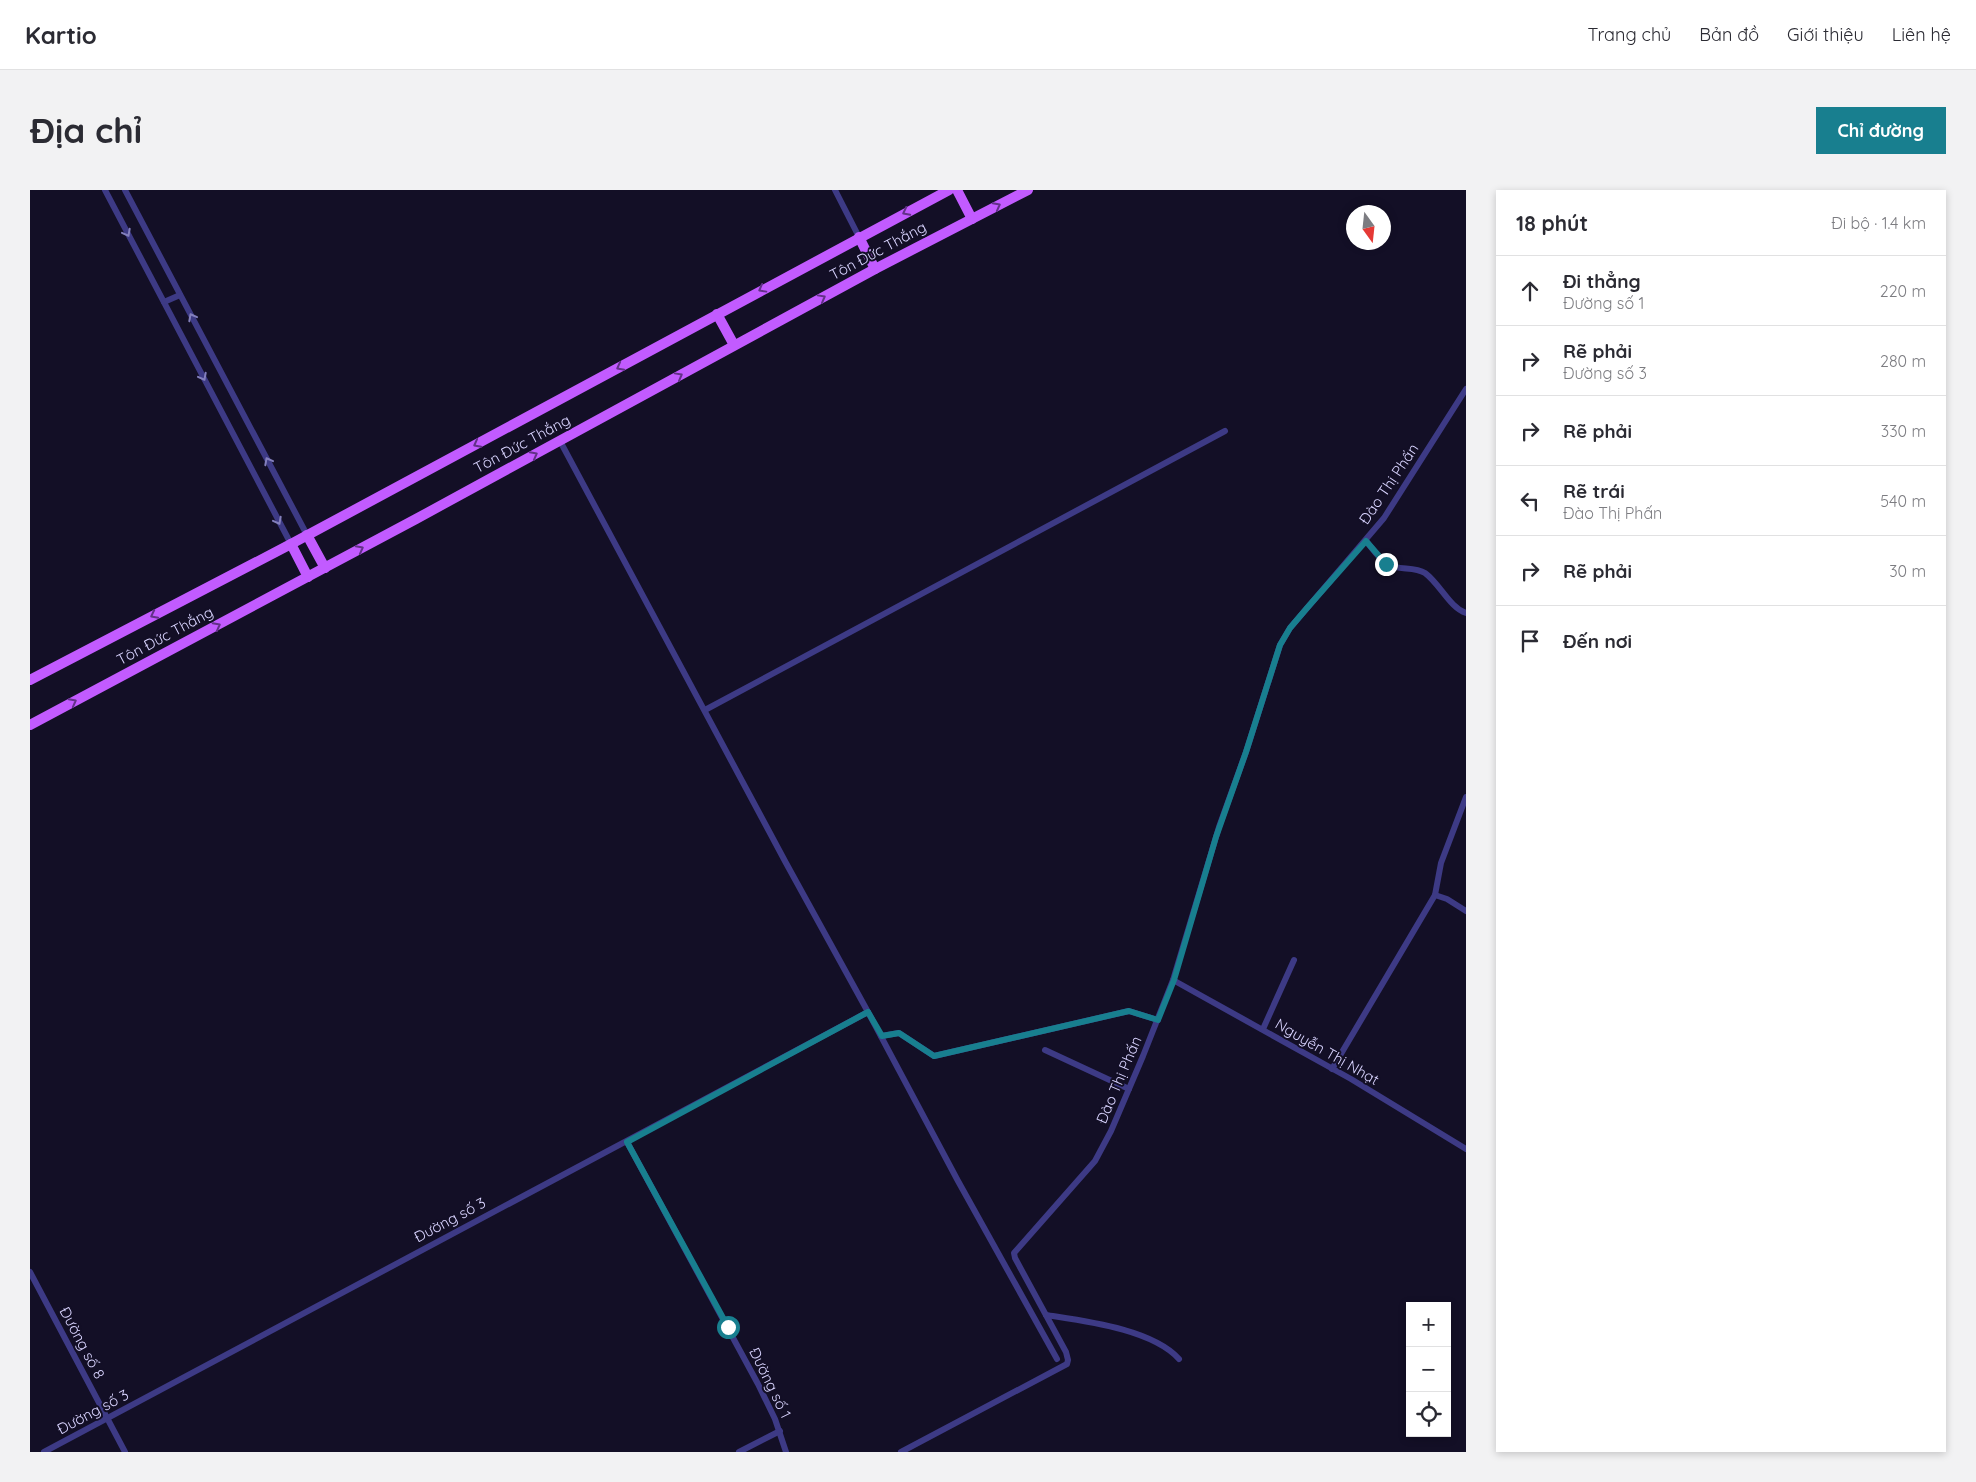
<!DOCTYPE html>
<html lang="vi">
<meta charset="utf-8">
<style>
body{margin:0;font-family:Quicksand,sans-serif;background:#f2f2f3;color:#2b2b33}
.controls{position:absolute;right:15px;bottom:15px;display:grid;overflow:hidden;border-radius:0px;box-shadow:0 2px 8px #0003}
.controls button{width:45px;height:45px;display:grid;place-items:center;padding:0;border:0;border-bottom:1px solid #e1e1e2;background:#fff;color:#2b2b33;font:25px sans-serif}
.compass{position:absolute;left:1316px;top:15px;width:45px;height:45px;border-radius:50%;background:#fff;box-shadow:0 2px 8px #0003;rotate:165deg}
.stop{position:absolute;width:15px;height:15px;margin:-11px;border:4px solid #187f8f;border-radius:50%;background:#fff}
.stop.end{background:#187f8f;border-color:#fff;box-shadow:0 1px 5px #0008}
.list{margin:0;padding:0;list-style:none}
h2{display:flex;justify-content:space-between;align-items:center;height:65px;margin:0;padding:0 20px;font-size:21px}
h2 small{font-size:16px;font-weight:400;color:#7c7c81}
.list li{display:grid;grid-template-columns:32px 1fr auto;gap:15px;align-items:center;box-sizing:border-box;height:70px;padding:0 20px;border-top:1px solid #e1e1e2}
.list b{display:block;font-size:19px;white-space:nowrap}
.list p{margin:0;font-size:16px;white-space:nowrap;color:#7c7c81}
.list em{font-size:16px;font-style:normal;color:#7c7c81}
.icon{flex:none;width:28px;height:28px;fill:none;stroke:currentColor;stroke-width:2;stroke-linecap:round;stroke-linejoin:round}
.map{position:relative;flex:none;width:1436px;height:1262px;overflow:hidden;border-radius:0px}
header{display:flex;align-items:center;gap:30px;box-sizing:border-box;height:70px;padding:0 25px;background:#fff;border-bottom:1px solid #e1e1e2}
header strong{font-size:24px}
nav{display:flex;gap:28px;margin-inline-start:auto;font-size:18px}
.intro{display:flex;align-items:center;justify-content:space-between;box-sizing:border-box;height:120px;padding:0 30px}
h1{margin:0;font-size:35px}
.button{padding:12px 22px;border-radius:0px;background:#187f8f;color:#fff;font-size:18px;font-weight:700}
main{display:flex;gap:30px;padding:0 30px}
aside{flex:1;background:#fff;border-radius:0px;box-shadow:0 2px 8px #0003}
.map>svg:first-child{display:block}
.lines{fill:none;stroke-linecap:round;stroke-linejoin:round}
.minor{stroke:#3d3a85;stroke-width:6}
.primary{stroke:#c25bff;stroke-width:10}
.oneway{stroke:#623188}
.oneway2{stroke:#837fbc}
.route{stroke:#187f8f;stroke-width:6}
.labels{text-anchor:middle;stroke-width:4;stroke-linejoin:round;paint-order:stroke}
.street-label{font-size:15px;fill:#d9d4ff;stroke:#130f26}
</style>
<header>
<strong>Kartio</strong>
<nav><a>Trang chủ</a><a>Bản đồ</a><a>Giới thiệu</a><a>Liên hệ</a></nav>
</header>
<div class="intro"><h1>Địa chỉ</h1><a class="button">Chỉ đường</a></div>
<main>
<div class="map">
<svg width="1436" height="1262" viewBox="0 0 1436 1262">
<rect width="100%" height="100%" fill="#130f26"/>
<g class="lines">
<g class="minor">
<path d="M75 0 261 354"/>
<path d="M95 0 277 345"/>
<path d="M805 0 829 47"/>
<path d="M134 112 150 105"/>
<path d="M530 251 756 673 838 822 928 991 1027 1169"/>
<path d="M1336 351C1342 358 1349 369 1357 374 1368 381 1384 376 1395 383 1410 394 1420 418 1436 423"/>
<path d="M675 520 1195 241"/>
<path d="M1405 705 1417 709 1436 721"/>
<path d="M1143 790 1321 889 1436 959"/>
<path d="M1233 839 1264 770"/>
<path d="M851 846 869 843 904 866 1099 821 1128 830"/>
<path d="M1015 860 1099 899"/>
<path d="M1302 879 1405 705 1411 673 1436 607"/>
<path d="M597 952 728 1194 745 1229 756 1262"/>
<path d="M0 1082 95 1262"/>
<path d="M1016 1125C1054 1131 1122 1139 1149 1169"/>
<path d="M14 1262 838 822"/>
<path d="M709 1262 750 1241"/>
<path d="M871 1262 1037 1174 1038 1170 1036 1162 985 1068 984 1063 1065 971 1081 941 1113 866 1143 790 1189 637 1216 562 1250 455 1260 438 1354 328 1436 199"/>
</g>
<g class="primary">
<path d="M927 0 942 29"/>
<path d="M829 47 845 79"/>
<path d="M687 124 704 155"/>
<path d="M277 345 295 378"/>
<path d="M261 354 278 387"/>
<path d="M0 490 261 354 919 0"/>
<path d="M0 535 386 329 845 79 998 0"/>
</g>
</g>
<defs><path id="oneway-chevron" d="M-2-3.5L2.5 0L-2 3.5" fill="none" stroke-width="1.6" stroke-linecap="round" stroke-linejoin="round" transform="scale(1.25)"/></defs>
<g class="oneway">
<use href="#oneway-chevron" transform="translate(967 16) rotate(-28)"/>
<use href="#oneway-chevron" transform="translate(876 22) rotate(153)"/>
<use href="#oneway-chevron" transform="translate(732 99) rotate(151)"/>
<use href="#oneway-chevron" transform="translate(792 108) rotate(-29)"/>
<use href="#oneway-chevron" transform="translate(590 177) rotate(152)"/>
<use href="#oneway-chevron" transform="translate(649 186) rotate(-29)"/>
<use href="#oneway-chevron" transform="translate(447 254) rotate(152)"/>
<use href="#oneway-chevron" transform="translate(504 265) rotate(-28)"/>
<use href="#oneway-chevron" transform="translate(330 359) rotate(-28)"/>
<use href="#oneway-chevron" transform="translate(124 425) rotate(153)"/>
<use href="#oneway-chevron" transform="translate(187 436) rotate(-28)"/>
<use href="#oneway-chevron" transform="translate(43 512) rotate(-28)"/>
</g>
<g class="oneway2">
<use href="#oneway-chevron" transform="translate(97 43) rotate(62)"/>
<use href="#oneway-chevron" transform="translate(162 127) rotate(-118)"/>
<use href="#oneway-chevron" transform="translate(173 187) rotate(62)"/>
<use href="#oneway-chevron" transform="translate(238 271) rotate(-118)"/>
<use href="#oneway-chevron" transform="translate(248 331) rotate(62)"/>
</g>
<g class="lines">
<path class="route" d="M698 1137 597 952 838 822 852 846 869 843 904 866 1099 821 1128 830 1144 790 1186 647 1216 562 1250 455 1260 438 1277 418 1336 351 1356 374"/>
</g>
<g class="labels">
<g class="street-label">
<text transform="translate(848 61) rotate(-28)" y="5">Tôn Đức Thắng</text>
<text transform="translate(492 254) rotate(-28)" y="5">Tôn Đức Thắng</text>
<text transform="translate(1359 294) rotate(-56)" y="5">Đào Thị Phấn</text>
<text transform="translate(135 446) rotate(-28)" y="5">Tôn Đức Thắng</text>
<text transform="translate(1297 862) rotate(30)" y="5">Nguyễn Thị Nhạt</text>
<text transform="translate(1089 890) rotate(-67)" y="5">Đào Thị Phấn</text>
<text transform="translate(420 1030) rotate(-28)" y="5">Đường số 3</text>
<text transform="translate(52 1153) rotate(62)" y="5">Đường số 8</text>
<text transform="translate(740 1193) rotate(64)" y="5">Đường số 1</text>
<text transform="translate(63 1222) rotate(-28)" y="5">Đường số 3</text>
</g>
</g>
</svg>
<div class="controls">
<button>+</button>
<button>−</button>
<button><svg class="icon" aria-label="locate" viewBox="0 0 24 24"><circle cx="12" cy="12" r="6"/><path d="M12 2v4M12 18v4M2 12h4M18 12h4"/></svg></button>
</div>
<svg class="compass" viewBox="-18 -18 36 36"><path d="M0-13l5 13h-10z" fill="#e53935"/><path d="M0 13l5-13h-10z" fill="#7c7c81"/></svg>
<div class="stop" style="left:698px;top:1137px"></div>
<div class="stop end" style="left:1356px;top:374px"></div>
</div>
<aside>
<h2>18 phút<small>Đi bộ · 1.4 km</small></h2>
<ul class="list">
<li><svg class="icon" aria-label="ahead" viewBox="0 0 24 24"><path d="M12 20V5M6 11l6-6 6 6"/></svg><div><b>Đi thẳng</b><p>Đường số 1</p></div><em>220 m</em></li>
<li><svg class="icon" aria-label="right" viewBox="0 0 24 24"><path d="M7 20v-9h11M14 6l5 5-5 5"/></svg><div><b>Rẽ phải</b><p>Đường số 3</p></div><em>280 m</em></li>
<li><svg class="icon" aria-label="right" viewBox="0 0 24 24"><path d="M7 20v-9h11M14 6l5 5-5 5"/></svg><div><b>Rẽ phải</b></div><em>330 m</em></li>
<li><svg class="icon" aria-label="left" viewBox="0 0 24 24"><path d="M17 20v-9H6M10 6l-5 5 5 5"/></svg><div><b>Rẽ trái</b><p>Đào Thị Phấn</p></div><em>540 m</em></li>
<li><svg class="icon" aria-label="right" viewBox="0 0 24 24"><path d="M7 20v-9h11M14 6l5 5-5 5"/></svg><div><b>Rẽ phải</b></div><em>30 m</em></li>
<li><svg class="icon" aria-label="arrive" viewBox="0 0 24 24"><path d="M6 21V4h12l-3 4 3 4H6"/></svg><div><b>Đến nơi</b></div></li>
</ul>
</aside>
</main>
